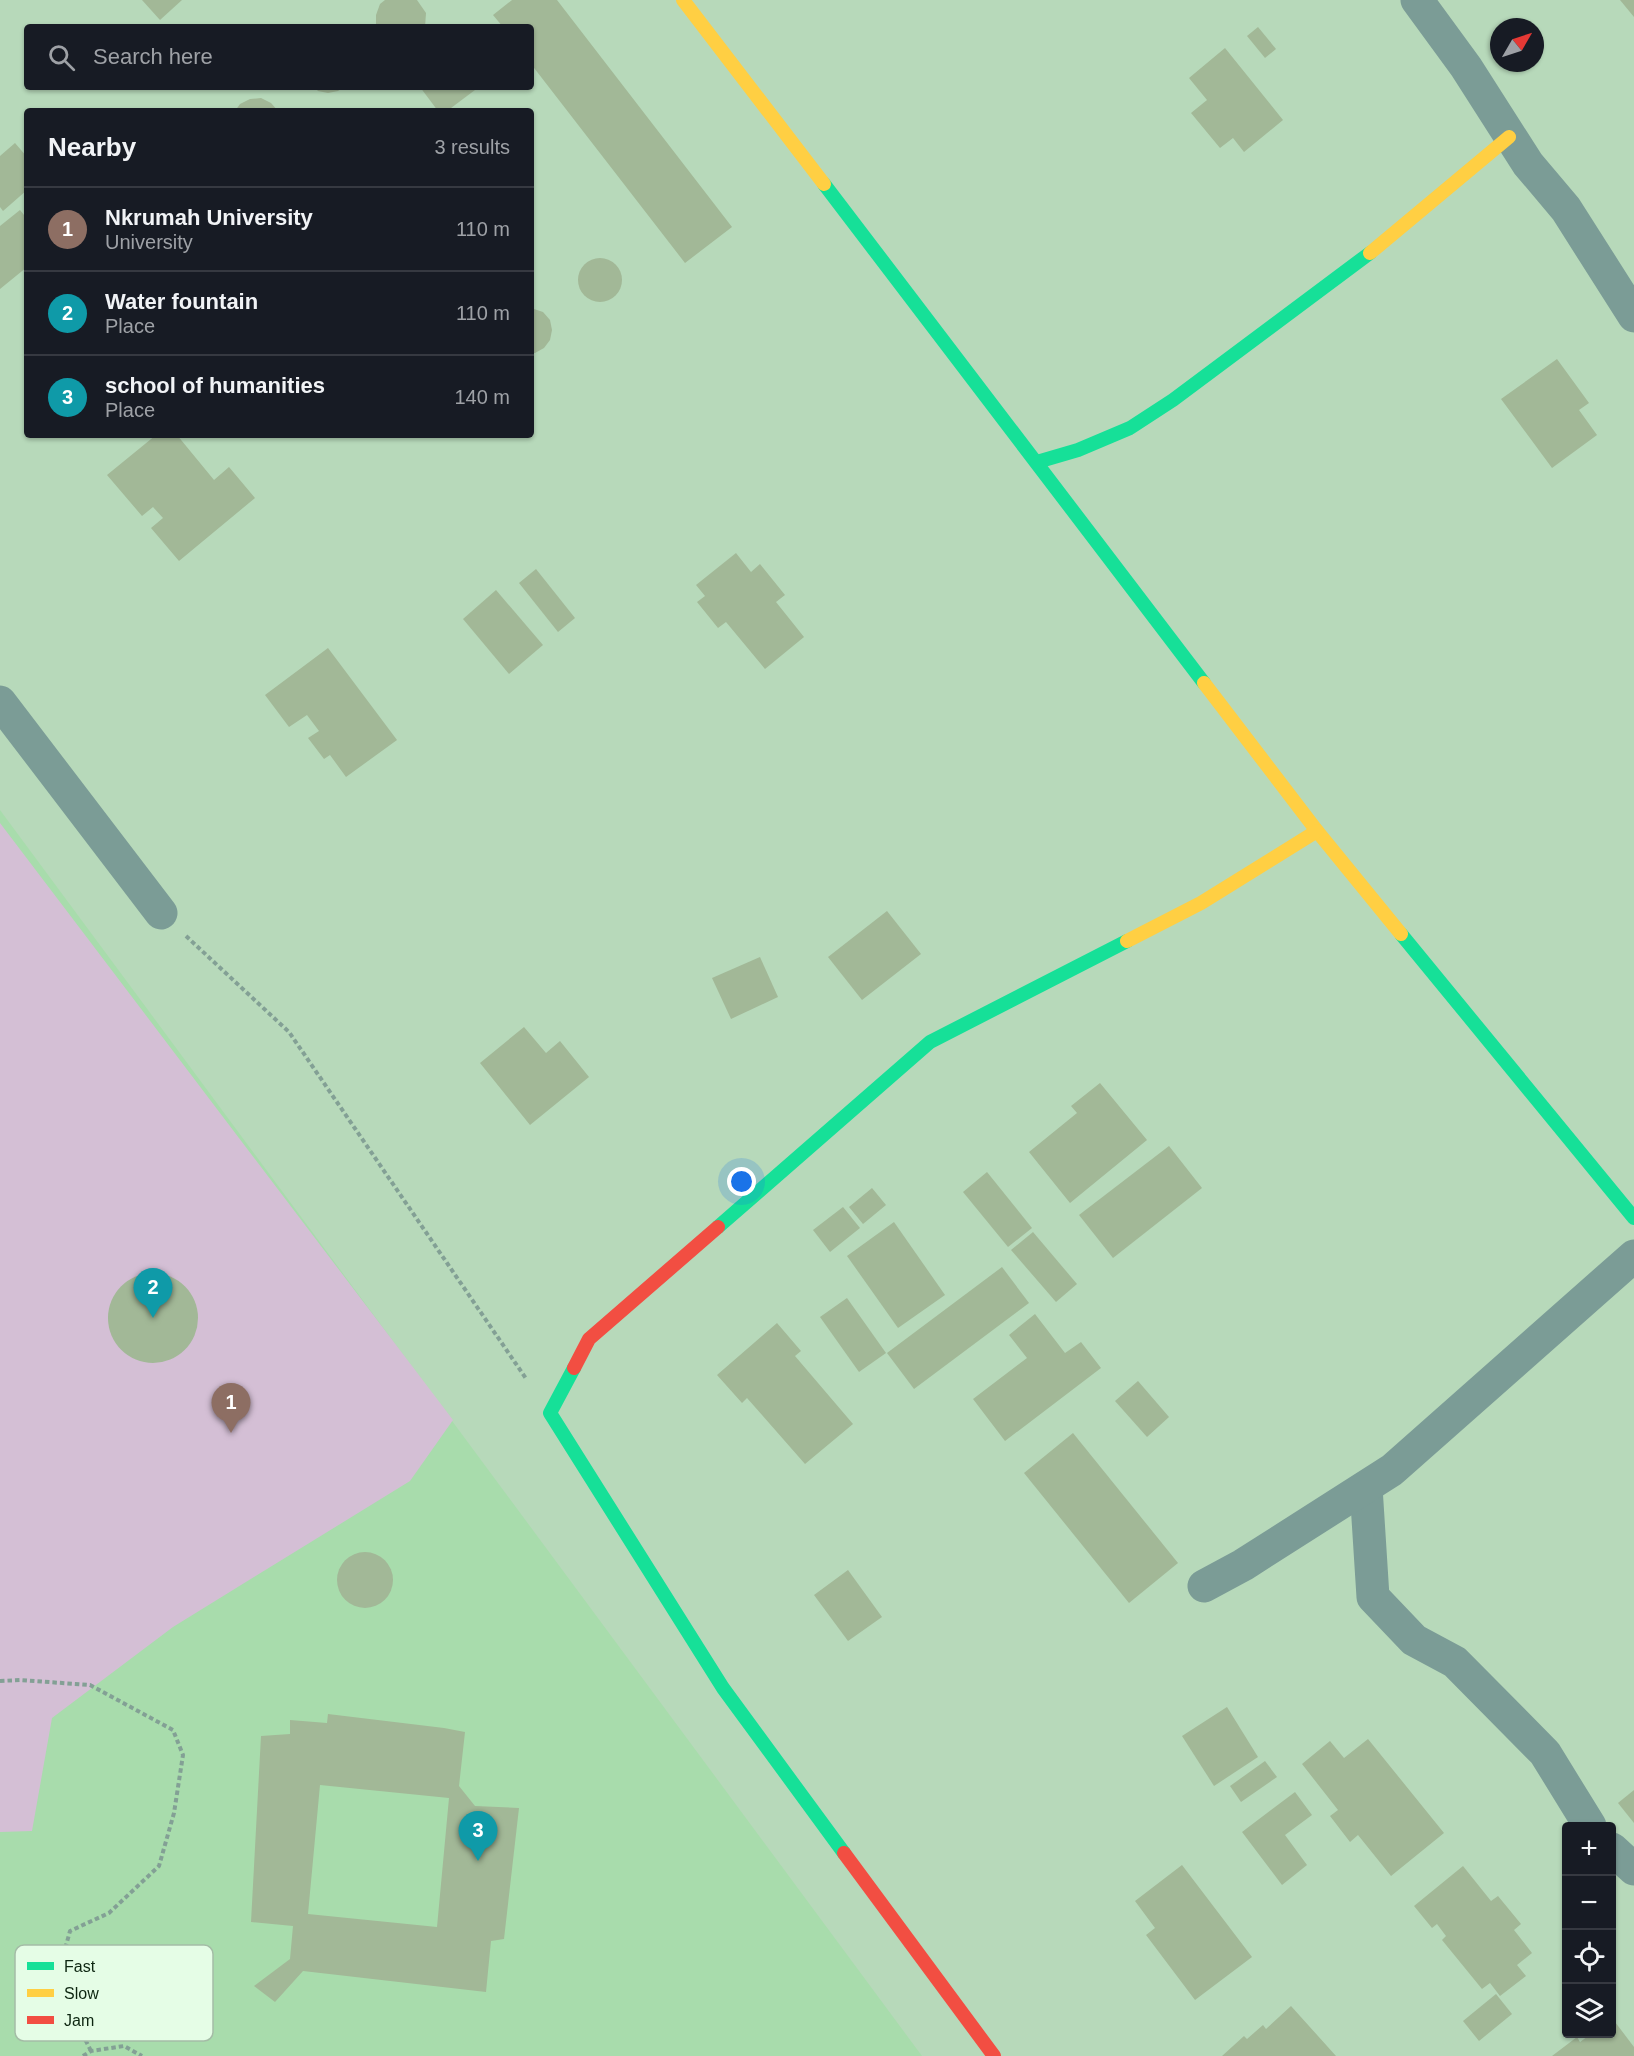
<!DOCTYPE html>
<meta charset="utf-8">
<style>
body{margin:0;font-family:Arial,sans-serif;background:#242831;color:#f1f3f6}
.controls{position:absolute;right:18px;bottom:18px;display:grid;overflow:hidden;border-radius:6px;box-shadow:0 2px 4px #0004}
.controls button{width:54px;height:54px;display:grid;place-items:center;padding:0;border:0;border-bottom:2px solid #363941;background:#171b24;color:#f1f3f6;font:30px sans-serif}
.compass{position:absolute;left:1490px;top:18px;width:54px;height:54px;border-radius:50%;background:#171b24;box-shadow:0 2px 4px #0004;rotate:51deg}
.you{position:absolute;left:742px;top:1182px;width:21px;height:21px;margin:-15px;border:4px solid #fff;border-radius:50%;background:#1a73e8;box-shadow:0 0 0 9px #1a73e833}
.badge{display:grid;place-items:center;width:39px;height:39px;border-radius:50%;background:#8c9099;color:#fff;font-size:20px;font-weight:700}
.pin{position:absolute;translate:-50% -50px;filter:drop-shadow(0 2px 3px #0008)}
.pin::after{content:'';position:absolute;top:32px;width:21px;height:18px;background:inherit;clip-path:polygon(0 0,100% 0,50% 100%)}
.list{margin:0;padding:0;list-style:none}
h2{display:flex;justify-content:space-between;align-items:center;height:78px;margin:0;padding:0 24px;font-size:26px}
h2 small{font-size:20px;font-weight:400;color:#9ea1a6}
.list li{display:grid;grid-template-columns:39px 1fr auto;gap:18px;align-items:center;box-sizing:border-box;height:84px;padding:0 24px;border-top:2px solid #363941}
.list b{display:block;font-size:22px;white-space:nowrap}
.list p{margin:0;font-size:20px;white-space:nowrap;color:#9ea1a6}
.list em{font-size:20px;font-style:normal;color:#9ea1a6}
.icon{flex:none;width:33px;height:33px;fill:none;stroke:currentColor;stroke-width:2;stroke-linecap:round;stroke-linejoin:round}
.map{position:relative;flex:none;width:1634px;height:2056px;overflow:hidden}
.search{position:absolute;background:#171b24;box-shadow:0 2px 4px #0004;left:24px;top:24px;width:510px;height:66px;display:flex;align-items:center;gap:15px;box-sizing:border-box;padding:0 21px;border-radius:6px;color:#9ea1a6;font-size:22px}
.panel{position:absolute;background:#171b24;box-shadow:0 2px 4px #0004;left:24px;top:108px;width:510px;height:330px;border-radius:6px}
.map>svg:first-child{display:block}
.built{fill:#a8dcac}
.green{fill:#d4bfd5}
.building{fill:#a2b897;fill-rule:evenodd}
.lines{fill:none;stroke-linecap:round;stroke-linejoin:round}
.path{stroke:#83a095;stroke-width:4;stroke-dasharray:4.5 3;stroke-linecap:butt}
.street{stroke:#7b9c96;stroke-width:33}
.fast{stroke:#16e098;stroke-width:14}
.slow{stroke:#ffcf43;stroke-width:14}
.jam{stroke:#f24e42;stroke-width:14}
.key{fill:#e5fde6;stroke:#a4bca6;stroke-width:1.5}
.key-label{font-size:16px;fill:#0d2611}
</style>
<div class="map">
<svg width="1634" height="2056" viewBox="0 0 1634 2056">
<rect width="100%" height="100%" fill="#b7d9ba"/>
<path class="built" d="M0 810 922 2056H0Z"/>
<path class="green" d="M0 823 453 1420 410 1481 173 1627 52 1718 32 1831 0 1832Z"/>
<g class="building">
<path d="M142 0H182L160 20Z"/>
<path d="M385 0H417L426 13 425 27H376V15L380 4Z"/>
<path d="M512 0H557L732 227 685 263 531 64V27H503L493 15Z"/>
<path d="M1620 0H1634V17Z"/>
<path d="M1258 27 1276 49 1265 58 1247 36Z"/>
<path d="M1225 48 1283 120 1244 152 1233 138 1220 148 1191 113 1207 100 1189 78Z"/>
<path d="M314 87H344L338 91 328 93 318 91Z"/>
<path d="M420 87H479L447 111H438Z"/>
<path d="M261 98 271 103 278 111H235L240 104 250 99Z"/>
<path d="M15 143 27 157V190L3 211 0 207V156Z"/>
<path d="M20 210 24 215 27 212V267L0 289V226Z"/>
<circle cx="600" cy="280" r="22"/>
<path d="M531 308 543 312 550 320 552 330 550 340 544 348 535 353H531Z"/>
<path d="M1557 359 1589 403 1579 410 1597 435 1552 468 1501 399Z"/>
<path d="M156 435H177L214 480 229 467 255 498 179 561 151 528 163 518 153 507 142 516 107 475Z"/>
<path d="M736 553 751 572 760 564 785 595 776 602 804 637 765 669 726 622 718 628 697 602 705 596 696 585Z"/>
<path d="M536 569 575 618 558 632 519 583Z"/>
<path d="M496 590 543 645 509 674 463 619Z"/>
<path d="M328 648 397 740 346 777 330 755 324 759 308 738 319 731 307 715 289 727 265 695Z"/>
<path d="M887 911 921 954 862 1000 828 957Z"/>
<path d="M760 957 778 997 731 1019 712 978Z"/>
<path d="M524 1027 546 1053 560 1041 589 1077 530 1125 480 1063Z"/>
<path d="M1100 1083 1147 1140 1070 1203 1029 1152 1077 1113 1071 1106Z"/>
<path d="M1169 1146 1202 1188 1113 1258 1079 1215Z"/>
<path d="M987 1172 1032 1228 1008 1247 963 1192Z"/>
<path d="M872 1188 886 1205 863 1224 849 1207Z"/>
<path d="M843 1207 860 1228 830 1252 813 1230Z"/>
<path d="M894 1222 945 1295 898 1328 847 1256Z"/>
<path d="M1033 1232 1077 1284 1056 1302 1011 1250Z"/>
<path d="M1002 1267 1029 1303 914 1389 887 1353Z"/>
<circle cx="153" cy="1318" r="45"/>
<path d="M847 1298 886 1353 859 1372 820 1317Z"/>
<path d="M1035 1314 1065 1353 1081 1342 1101 1368 1005 1441 973 1399 1027 1358 1009 1335Z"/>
<path d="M777 1323 801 1351 795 1356 853 1424 805 1464 747 1398 742 1403 717 1375Z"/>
<path d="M1138 1381 1169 1417 1147 1437 1115 1401Z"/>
<path d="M1073 1433 1178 1563 1129 1603 1024 1473Z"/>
<circle cx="365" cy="1580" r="28"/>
<path d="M848 1570 882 1617 848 1641 814 1595Z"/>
<path d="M1227 1707 1258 1757 1214 1786 1182 1736Z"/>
<path d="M328 1714 444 1728 465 1732 459 1786 475 1806 519 1808 504 1939 491 1941 486 1992 303 1971 275 2002 254 1986 290 1959 293 1926 251 1922 261 1736 290 1734V1720L327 1723ZM320 1785 449 1798 437 1927 308 1914Z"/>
<path d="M1368 1739 1444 1833 1391 1876 1358 1835 1350 1842 1330 1816 1338 1810 1302 1764 1330 1741 1344 1758Z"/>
<path d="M1265 1761 1277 1777 1241 1802 1230 1786Z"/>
<path d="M1634 1790V1823L1618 1803Z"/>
<path d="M1295 1792 1312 1815 1285 1835 1307 1865 1282 1885 1242 1832Z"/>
<path d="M1182 1865 1252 1957 1195 2000 1146 1935 1155 1928 1135 1901Z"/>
<path d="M1463 1866 1491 1901 1498 1896 1521 1924 1514 1930 1532 1953 1517 1965 1526 1976 1500 1996 1490 1983 1482 1989 1442 1940 1446 1936 1437 1924 1432 1928 1414 1906Z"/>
<path d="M1496 1994 1512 2014 1479 2041 1463 2021Z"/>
<path d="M1291 2006 1336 2056H1222L1244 2036 1247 2039 1263 2025 1266 2029Z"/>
<path d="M1612 2018 1634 2047V2056H1552L1577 2037 1580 2042 1591 2034H1612Z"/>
</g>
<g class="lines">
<g class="path">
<path d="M186 936 289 1032 527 1380"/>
<path d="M0 1681 20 1680 90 1685 173 1730 183 1755 174 1813 159 1866 109 1913 70 1931 56 1982 91 2051"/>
<path d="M83 2056 91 2051 124 2046 142 2056"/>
</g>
<g class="street">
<path d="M1417 0 1466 67 1528 164 1566 209 1634 316"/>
<path d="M0 702 161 913"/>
<path d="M1366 1487 1373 1597 1414 1640 1455 1662 1545 1753 1590 1826"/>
<path d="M1204 1586 1243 1565 1392 1470 1634 1256"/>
<path d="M1612 1849 1634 1869"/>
</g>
<g class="fast">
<path d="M824 184 1204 683"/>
<path d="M1037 462 1078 450 1130 428 1173 400 1370 253"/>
<path d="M1401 934 1634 1218"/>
<path d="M718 1227 930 1042 1127 941"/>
<path d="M574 1368 550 1413 723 1688 844 1853"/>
</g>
<g class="slow">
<path d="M683 0 824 184"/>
<path d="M1370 253 1509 137"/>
<path d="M1204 683 1317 831 1401 934"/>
<path d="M1127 941 1201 903 1317 831"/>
</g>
<g class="jam">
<path d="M574 1368 589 1339 718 1227"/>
<path d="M844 1853 994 2056"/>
</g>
</g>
<rect x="15" y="1945" width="198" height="96" rx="9" class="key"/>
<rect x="27" y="1962" width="27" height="8" fill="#16e098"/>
<rect x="27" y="1989" width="27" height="8" fill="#ffcf43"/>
<rect x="27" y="2016" width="27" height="8" fill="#f24e42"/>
<g class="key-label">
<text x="64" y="1972">Fast</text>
<text x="64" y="1999">Slow</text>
<text x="64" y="2026">Jam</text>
</g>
</svg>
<div class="controls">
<button>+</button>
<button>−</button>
<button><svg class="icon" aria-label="locate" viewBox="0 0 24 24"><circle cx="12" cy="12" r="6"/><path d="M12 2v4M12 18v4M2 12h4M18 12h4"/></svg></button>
<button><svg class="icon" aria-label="layers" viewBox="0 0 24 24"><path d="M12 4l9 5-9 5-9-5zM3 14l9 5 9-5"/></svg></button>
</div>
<svg class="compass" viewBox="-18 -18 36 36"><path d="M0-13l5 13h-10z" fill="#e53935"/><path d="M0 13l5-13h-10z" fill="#9ea1a6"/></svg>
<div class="you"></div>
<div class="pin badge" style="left:231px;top:1433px;background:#8d6e63">1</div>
<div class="pin badge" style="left:153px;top:1318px;background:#0f9aa8">2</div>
<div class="pin badge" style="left:478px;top:1861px;background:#0f9aa8">3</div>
<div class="search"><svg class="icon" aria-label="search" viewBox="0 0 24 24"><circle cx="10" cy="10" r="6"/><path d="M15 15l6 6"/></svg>Search here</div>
<section class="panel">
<h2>Nearby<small>3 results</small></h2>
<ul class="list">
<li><span class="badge" style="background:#8d6e63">1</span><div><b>Nkrumah University</b><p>University</p></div><em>110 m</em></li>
<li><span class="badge" style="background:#0f9aa8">2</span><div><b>Water fountain</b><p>Place</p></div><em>110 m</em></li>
<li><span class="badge" style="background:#0f9aa8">3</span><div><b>school of humanities</b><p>Place</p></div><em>140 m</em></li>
</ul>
</section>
</div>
